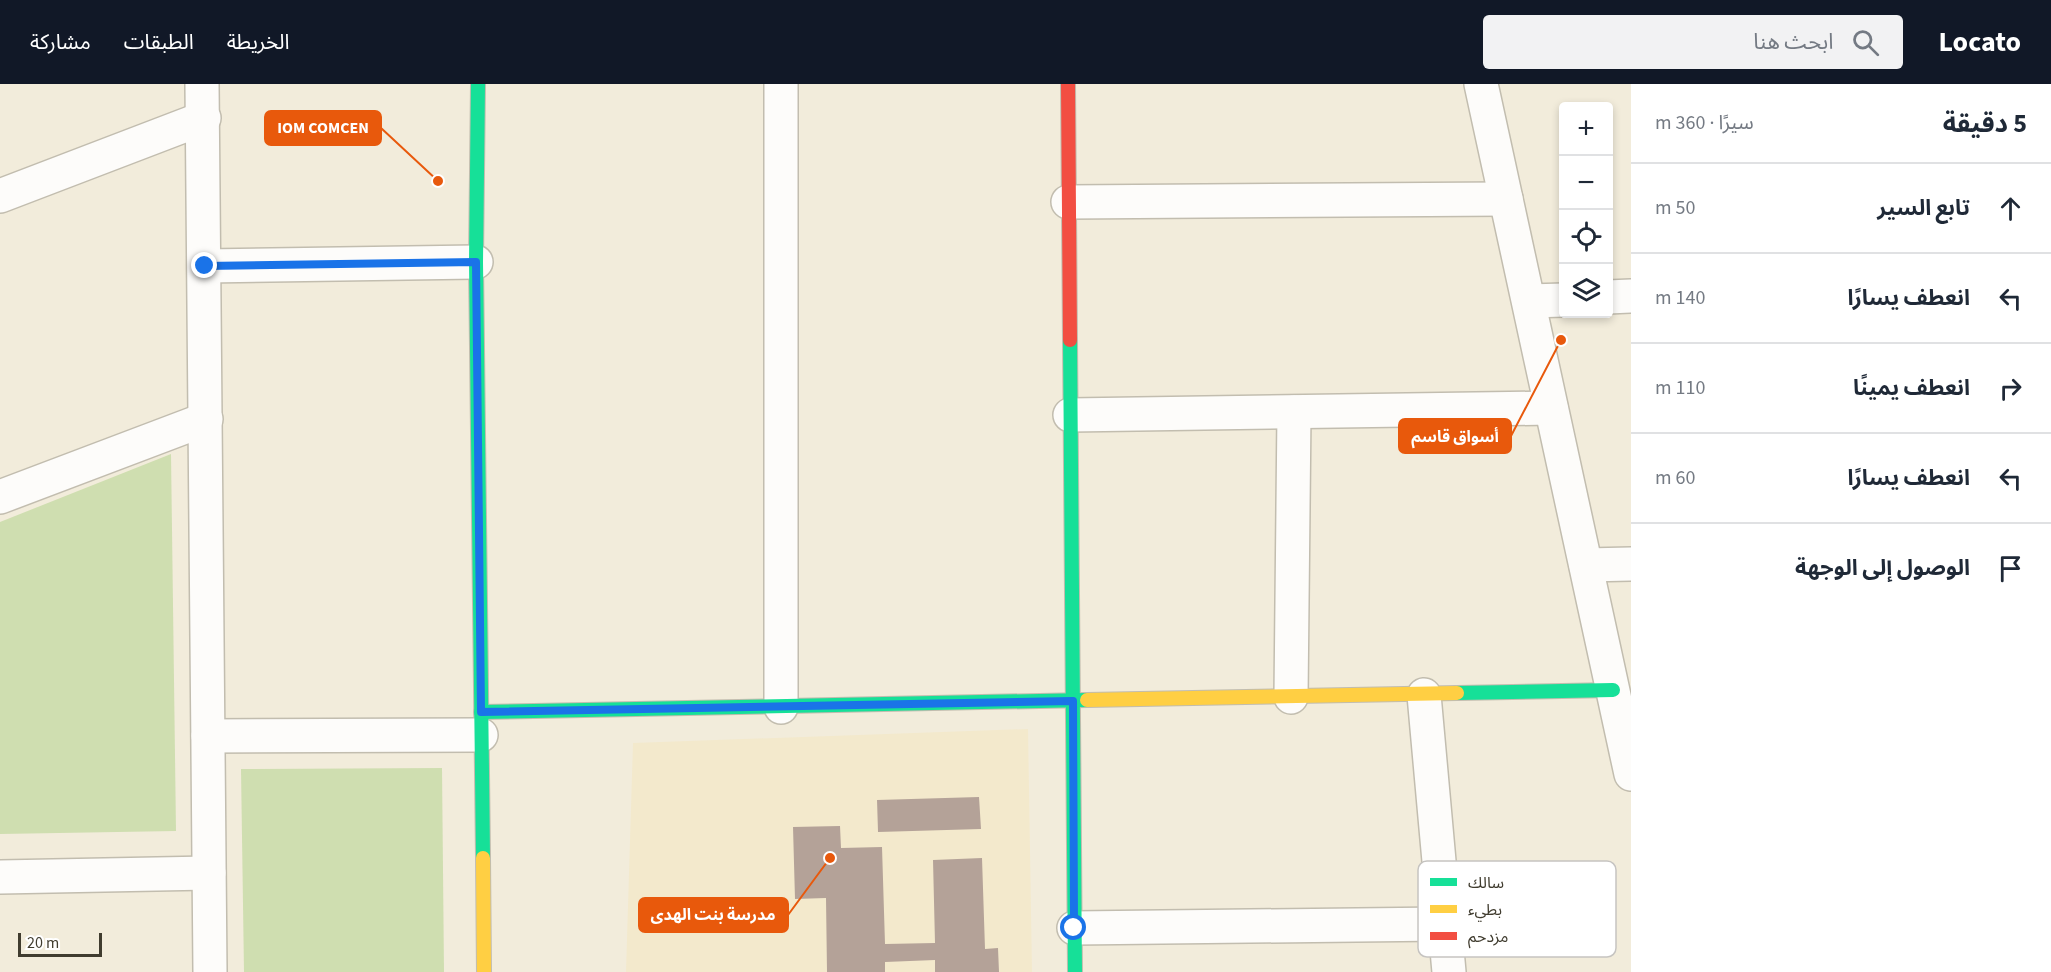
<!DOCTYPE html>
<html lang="ar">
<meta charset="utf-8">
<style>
body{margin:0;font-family:"Source Sans 3","Noto Sans Arabic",sans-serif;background:#f2f2f3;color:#1f2937;direction:rtl}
.controls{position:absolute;right:18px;top:18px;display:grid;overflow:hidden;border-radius:6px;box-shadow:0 3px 9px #0003}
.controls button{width:54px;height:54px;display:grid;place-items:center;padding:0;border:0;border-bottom:2px solid #e0e1e3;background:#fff;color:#1f2937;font:30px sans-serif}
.scale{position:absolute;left:18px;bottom:15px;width:84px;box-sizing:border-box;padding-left:6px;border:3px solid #403c2f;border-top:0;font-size:16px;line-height:21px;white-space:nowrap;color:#403c2f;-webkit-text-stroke:4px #fff;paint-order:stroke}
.stop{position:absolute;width:18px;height:18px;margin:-14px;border:4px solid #1a73e8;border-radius:50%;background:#fff}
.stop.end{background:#1a73e8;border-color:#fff;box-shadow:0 2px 6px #0008}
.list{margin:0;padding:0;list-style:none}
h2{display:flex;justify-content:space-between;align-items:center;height:78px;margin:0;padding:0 24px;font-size:26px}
h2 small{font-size:20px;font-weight:400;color:#747a83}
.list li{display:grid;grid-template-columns:39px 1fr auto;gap:18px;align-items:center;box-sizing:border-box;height:90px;padding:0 24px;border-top:2px solid #e0e1e3}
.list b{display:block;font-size:22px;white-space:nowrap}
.list em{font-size:20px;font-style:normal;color:#747a83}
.icon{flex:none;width:33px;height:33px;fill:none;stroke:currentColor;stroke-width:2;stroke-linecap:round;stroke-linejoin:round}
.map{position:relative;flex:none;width:1631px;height:888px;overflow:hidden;direction:ltr}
header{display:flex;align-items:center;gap:36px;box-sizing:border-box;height:84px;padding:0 30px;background:#111827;color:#fff}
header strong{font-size:28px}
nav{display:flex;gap:33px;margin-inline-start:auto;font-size:21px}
.search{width:420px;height:54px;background:#f2f2f3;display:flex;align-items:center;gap:15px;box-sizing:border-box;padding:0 21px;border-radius:6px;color:#747a83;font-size:22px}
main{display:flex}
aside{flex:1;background:#fff}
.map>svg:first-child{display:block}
.built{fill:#f3e9cc}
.green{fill:#cfdeb0}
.building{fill:#b4a298}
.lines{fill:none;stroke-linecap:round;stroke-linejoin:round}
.street-casing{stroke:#c2bdaf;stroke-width:36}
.fast-casing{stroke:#c2bdaf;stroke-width:16}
.slow-casing{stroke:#c2bdaf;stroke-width:16}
.jam-casing{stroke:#c2bdaf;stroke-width:16}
.street{stroke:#fdfcfa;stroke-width:33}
.fast{stroke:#16e098;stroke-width:14}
.slow{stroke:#ffcf43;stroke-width:14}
.jam{stroke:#f24e42;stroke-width:14}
.route{stroke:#1a73e8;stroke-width:8}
.key{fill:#fff;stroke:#c6c4c1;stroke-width:1.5}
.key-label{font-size:16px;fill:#403c2f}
.leader{fill:none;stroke:#e8590c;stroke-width:2}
.callout-dot{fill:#e8590c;stroke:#fff;stroke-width:2}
.callout{fill:#e8590c;stroke:#e8590c;stroke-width:2}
.callout-label{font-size:16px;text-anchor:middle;font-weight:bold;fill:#fff}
</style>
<header>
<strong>Locato</strong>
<div class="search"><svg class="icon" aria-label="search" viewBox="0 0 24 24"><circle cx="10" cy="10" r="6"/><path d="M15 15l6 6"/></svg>ابحث هنا</div>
<nav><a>الخريطة</a><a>الطبقات</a><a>مشاركة</a></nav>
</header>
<main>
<aside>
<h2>5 دقيقة<small>سيرًا · 360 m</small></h2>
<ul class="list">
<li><svg class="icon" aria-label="ahead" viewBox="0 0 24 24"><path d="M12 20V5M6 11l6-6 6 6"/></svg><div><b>تابع السير</b></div><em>50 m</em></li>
<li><svg class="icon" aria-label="left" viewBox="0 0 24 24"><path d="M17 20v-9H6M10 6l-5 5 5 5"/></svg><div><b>انعطف يسارًا</b></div><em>140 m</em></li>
<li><svg class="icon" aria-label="right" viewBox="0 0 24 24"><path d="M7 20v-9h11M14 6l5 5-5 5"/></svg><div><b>انعطف يمينًا</b></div><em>110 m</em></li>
<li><svg class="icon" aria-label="left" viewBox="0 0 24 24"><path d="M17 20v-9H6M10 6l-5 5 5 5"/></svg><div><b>انعطف يسارًا</b></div><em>60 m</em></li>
<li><svg class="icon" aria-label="arrive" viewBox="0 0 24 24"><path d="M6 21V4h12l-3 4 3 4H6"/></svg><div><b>الوصول إلى الوجهة</b></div></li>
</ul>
</aside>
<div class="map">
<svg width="1631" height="888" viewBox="0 0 1631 888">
<rect width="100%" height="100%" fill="#f2ecdb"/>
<path class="built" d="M1028 645 1032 888H626L633 659Z"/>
<g class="green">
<path d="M171 370 176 747 0 750V438Z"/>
<path d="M442 684 444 888H244L241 685Z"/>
</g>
<g class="building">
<path d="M979 713 981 745 878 748 877 716Z"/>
<path d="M840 742 841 764 882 763 885 860 935 859 933 776 982 774 985 865 998 864 999 888H935V876L885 878V888H827L826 814 795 815 793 743Z"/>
</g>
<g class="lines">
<defs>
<g id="street">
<path d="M202 0 210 888"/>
<path d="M781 0V623"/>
<path d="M1481 0 1631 690"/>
<path d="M0 112 204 34"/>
<path d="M1068 118 1506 115"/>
<path d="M205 182 476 178"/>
<path d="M1608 213 1631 212"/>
<path d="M1529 217 1564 216"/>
<path d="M1070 331 1551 324"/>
<path d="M0 413 206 335"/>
<path d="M1586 481 1631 480"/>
<path d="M1424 611 1449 888"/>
<path d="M1291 613 1294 328"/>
<path d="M208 652 481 651"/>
<path d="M0 793 209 789"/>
<path d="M1074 844 1444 840"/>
</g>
<g id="fast">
<path d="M478 0 476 178 483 774"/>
<path d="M1070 256 1075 888"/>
<path d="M1457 609 1613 606"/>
<path d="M481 628 1087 616"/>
</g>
<g id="slow">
<path d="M1087 616 1457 609"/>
<path d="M483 774 484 888"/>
</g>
<path id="jam" d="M1068 0 1070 256"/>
</defs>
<use href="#street" class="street-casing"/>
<use href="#fast" class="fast-casing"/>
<use href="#slow" class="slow-casing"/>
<use href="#jam" class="jam-casing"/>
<use href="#street" class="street"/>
<use href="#fast" class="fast"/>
<use href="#slow" class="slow"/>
<use href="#jam" class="jam"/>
</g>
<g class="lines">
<path class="route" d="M205 182 476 178 481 628 1073 617 1074 844"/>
</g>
<rect x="1418" y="777" width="198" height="96" rx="9" class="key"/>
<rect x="1430" y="794" width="27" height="8" fill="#16e098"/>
<rect x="1430" y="821" width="27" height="8" fill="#ffcf43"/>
<rect x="1430" y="848" width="27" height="8" fill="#f24e42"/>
<g class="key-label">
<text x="1468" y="804">سالك</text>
<text x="1468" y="831">بطيء</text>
<text x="1468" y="858">مزدحم</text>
</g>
<path class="leader" d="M438 97L381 44M1561 256L1511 352M830 774L788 831"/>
<g class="callout-dot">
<circle cx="438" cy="97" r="6"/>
<circle cx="1561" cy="256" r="6"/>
<circle cx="830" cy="774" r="6"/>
</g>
<g class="callout">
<rect x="265" y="27" width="116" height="34" rx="6"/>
<rect x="1399" y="335" width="112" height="34" rx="6"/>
<rect x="639" y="814" width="149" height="34" rx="6"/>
</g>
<g class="callout-label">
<text x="323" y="49">IOM COMCEN</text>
<text x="1455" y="358">أسواق قاسم</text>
<text x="713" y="836">مدرسة بنت الهدی</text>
</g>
</svg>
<div class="controls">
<button>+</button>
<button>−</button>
<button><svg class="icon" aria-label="locate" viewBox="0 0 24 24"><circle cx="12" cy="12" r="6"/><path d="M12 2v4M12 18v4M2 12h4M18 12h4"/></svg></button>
<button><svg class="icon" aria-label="layers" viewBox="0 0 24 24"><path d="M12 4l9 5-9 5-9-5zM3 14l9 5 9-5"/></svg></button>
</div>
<div class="scale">20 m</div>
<div class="stop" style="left:1074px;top:844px"></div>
<div class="stop end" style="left:205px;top:182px"></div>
</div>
</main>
